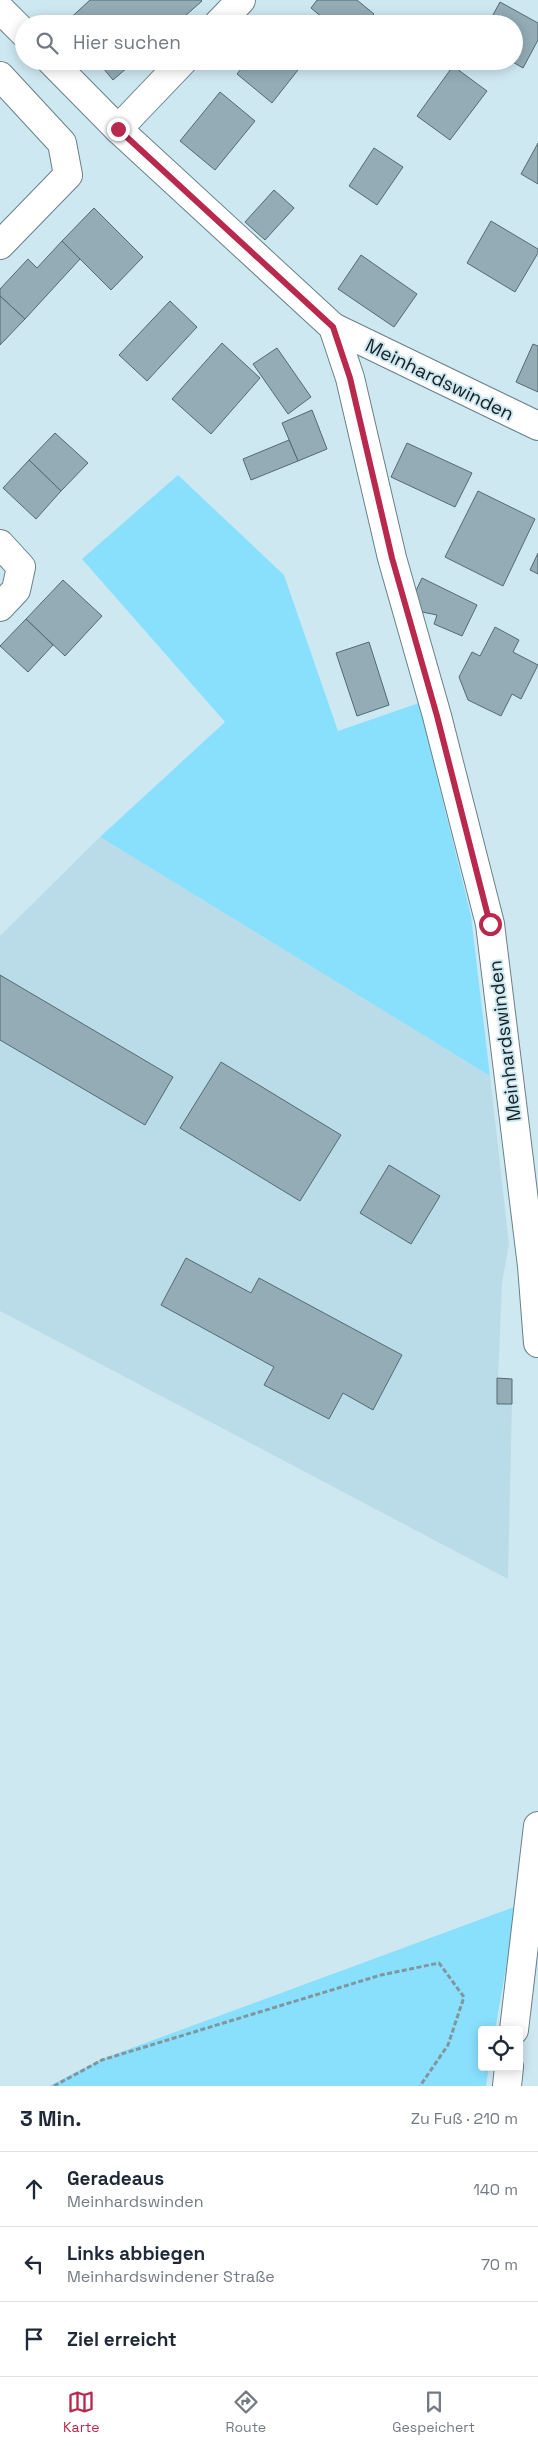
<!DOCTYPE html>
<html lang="de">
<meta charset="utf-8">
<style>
body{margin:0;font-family:"Space Grotesk",sans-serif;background:#f6f6f7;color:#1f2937}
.controls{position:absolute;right:15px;bottom:15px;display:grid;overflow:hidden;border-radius:5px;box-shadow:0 2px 12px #0003}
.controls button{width:45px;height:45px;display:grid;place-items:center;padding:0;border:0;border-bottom:1px solid #e0e1e3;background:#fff;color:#1f2937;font:25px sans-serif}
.stop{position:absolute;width:15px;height:15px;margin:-11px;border:4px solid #b9294d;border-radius:50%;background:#fff}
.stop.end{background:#b9294d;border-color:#fff;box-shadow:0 1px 5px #0008}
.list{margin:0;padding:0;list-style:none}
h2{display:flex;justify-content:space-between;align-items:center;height:65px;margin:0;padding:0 20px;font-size:21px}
h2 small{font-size:16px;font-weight:400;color:#747a83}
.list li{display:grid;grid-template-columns:32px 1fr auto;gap:15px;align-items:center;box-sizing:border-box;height:75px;padding:0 20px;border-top:1px solid #e0e1e3}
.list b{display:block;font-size:19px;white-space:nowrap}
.list p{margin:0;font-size:16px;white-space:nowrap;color:#747a83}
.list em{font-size:16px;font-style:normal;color:#747a83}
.icon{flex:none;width:28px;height:28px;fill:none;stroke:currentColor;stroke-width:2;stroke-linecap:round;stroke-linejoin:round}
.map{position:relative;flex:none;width:538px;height:2086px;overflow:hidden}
.search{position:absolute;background:#fff;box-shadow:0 2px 12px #0003;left:15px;right:15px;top:15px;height:55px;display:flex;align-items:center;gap:12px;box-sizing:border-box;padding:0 18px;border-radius:28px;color:#747a83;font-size:19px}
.sheet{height:290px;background:#fff}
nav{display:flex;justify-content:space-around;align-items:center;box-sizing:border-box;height:70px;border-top:1px solid #e0e1e3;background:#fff;font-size:14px;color:#747a83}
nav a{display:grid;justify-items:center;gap:2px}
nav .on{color:#b9294d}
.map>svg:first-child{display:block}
.built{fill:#badce8}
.green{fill:#89e0fd}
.building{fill:#93acb5;stroke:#546a73}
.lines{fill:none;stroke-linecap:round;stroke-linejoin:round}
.minor-casing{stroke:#698189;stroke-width:30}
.tertiary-casing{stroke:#698189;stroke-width:30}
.path{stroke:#82959c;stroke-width:3;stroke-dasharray:5 2.5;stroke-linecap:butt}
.minor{stroke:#fff;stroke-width:28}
.tertiary{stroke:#fff;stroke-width:28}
.route{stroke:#b9294d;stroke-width:6}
.labels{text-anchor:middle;stroke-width:4;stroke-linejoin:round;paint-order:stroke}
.street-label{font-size:19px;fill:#162023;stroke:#cee8f1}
</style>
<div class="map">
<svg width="538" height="2086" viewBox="0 0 538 2086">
<rect width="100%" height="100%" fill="#cee8f1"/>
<path class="built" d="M100 837 490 1076 509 1244 502 1283 497 1404H512L508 1579 0 1311V936Z"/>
<g class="green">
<path d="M178 475 284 575 338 731 419 703 471 916 490 1076 100 837 225 722 82 559Z"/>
<path d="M517 1906 495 2030H482V2067H489L486 2086H49L102 2059Z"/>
</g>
<g class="building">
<path d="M90 0H201L202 1 176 24H152L148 19 143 24H64Z"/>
<path d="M317 0H357L374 14 365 24H330L311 8Z"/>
<path d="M500 2 538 23V40L523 68 511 61H514V24H488Z"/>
<path d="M97 61H135L113 80Z"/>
<path d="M247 61H305L272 103 237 74Z"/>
<path d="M453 66 487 91 450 140 417 116Z"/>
<path d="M220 92 255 121 215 170 180 141Z"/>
<path d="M538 143V184L521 174Z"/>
<path d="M374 148 403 167 377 205 349 186Z"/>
<path d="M274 190 294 208 265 240 245 222Z"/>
<path d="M94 208 143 257 111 290 62 241Z"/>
<path d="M491 221 538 249V253L515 292 467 263Z"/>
<path d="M62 241 80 259 25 319 0 296V289L28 259 37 268Z"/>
<path d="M361 255 417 294 394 327 338 289Z"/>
<path d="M0 296 25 319 0 345Z"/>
<path d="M170 301 197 327 147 381 119 355Z"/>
<path d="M222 343 260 378 211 434 172 399Z"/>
<path d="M533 344 538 346V392L516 382Z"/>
<path d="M277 348 311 397 288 414 253 364Z"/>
<path d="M312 410 327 449 298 461 282 423Z"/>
<path d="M55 433 88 463 61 491 29 460Z"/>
<path d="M289 440 298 461 251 480 243 459Z"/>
<path d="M407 443 472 473 455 507 391 477Z"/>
<path d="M29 460 61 491 36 519 3 488Z"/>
<path d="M478 491 535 519 503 586 445 557Z"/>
<path d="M538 553V574L530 570Z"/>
<path d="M422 578 477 605 462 636 434 624 437 615 422 612 414 595Z"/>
<path d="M63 580 102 616 65 656 26 619Z"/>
<path d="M26 619 53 645 28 672 0 646Z"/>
<path d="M495 627 519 640 513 652 538 665 521 699 512 694 501 716 468 700 459 677 472 652 480 656Z"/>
<path d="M369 642 389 705 357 716 336 653Z"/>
<path d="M0 975 173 1077 145 1125 0 1040Z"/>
<path d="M221 1062 341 1135 300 1201 180 1128Z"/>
<path d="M389 1165 440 1196 411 1244 360 1213Z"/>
<path d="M186 1258 251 1293 259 1278 402 1355 373 1410 343 1393 329 1419 264 1385 274 1367 161 1305Z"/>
<path d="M497 1378 512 1379V1404H497Z"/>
</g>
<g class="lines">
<defs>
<g id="minor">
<path d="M218 24 241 0"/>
<path d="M0 76 62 143 68 175 0 245"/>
<path d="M118 129 183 61"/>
<path d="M333 327 350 378 392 558 437 716 490 924 532 1266 538 1343"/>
<path d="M0 544 21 567 16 590 0 607"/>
<path d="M514 2030 538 1826"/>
<path d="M507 2086 509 2067"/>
</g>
<g id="tertiary">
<path d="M0 9 24 33"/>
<path d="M51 61 118 129 333 327 538 426"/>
</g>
</defs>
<use href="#minor" class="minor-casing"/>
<use href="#tertiary" class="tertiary-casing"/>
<path class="path" d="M54 2086 102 2060 381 1975 439 1963 464 1997 448 2045 420 2086"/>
<use href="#minor" class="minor"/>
<use href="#tertiary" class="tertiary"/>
</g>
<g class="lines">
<path class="route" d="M118 129 333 327 350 378 392 558 437 716 490 924"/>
</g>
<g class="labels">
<g class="street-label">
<text transform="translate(440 379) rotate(26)" y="7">Meinhardswinden</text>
<text transform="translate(504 1041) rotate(-97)" y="7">Meinhardswinden</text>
</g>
</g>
</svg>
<div class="controls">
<button><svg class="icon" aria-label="locate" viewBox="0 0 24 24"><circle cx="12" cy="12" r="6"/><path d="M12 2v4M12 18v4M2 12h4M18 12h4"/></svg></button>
</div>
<div class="stop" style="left:490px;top:924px"></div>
<div class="stop end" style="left:118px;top:129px"></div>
<div class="search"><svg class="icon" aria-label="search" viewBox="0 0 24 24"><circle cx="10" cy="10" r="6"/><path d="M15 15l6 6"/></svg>Hier suchen</div>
</div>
<section class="sheet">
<h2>3 Min.<small>Zu Fuß · 210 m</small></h2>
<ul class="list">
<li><svg class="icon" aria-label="ahead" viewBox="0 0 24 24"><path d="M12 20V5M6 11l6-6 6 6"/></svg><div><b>Geradeaus</b><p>Meinhardswinden</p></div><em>140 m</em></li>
<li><svg class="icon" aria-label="left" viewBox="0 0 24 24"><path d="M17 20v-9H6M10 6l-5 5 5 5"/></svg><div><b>Links abbiegen</b><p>Meinhardswindener Straße</p></div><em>70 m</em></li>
<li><svg class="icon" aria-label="arrive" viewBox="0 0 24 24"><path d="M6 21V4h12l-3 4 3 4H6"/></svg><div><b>Ziel erreicht</b></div></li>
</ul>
</section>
<nav>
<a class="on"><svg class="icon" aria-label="map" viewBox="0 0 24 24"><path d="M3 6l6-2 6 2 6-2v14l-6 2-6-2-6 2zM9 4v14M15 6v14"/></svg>Karte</a>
<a><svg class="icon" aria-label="directions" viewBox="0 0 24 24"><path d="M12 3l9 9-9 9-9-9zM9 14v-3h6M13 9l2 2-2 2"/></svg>Route</a>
<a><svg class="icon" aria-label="saved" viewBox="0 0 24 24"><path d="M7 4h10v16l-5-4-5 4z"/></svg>Gespeichert</a>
</nav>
